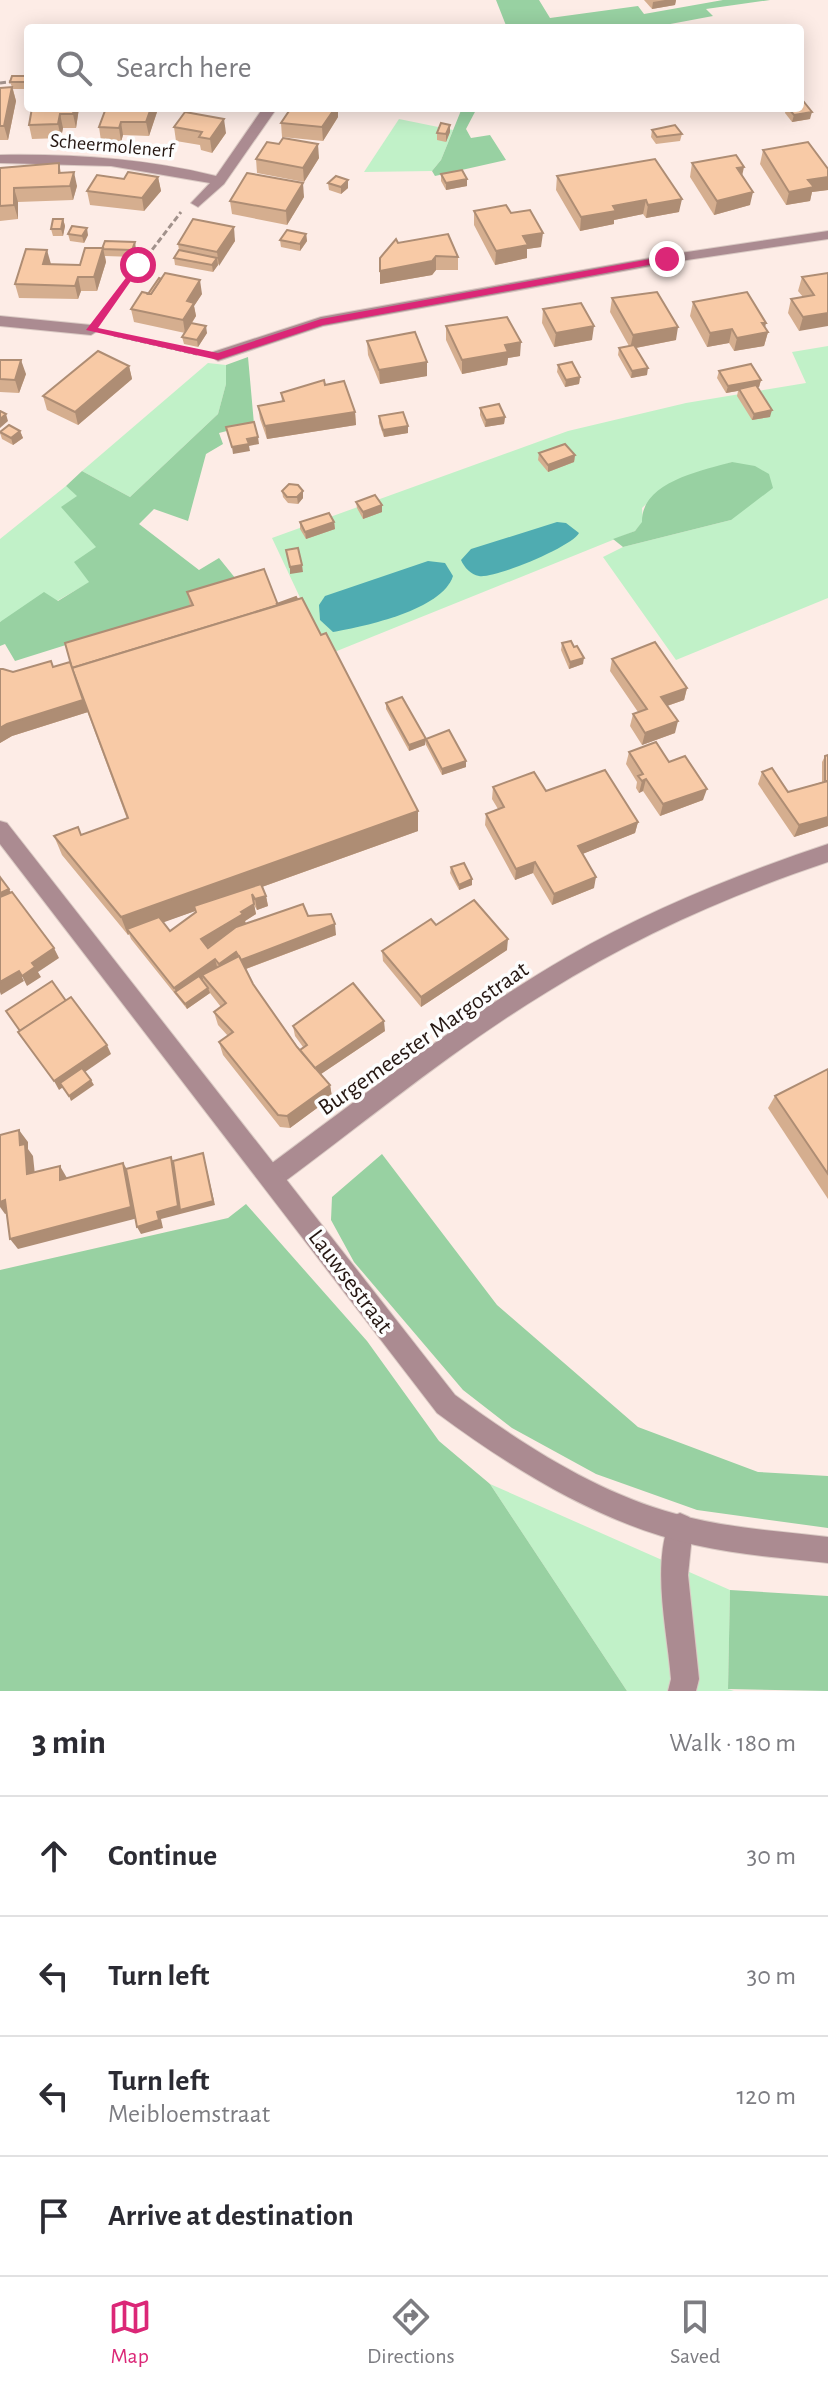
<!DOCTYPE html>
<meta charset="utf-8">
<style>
body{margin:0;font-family:"Alegreya Sans",sans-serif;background:#f7f7f7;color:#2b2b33}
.stop{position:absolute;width:24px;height:24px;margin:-18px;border:6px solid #db2777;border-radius:50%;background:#fff}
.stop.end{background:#db2777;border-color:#fff;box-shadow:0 2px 8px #0008}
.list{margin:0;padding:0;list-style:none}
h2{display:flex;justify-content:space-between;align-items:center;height:104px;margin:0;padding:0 32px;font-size:34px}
h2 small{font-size:26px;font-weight:400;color:#7c7c81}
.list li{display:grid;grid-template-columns:52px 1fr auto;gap:24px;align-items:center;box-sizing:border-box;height:120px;padding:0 32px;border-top:2px solid #e1e1e2}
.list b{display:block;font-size:30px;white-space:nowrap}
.list p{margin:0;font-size:26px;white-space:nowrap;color:#7c7c81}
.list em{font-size:26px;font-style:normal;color:#7c7c81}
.icon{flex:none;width:44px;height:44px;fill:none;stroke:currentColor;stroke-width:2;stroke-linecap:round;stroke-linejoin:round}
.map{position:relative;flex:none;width:828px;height:1691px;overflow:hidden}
.search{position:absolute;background:#fff;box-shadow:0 4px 20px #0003;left:24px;right:24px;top:24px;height:88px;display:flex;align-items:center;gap:20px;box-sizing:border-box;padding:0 28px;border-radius:8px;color:#7c7c81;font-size:30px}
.sheet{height:584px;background:#fff}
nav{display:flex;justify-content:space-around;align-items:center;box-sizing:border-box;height:112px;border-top:2px solid #e1e1e2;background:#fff;font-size:22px;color:#7c7c81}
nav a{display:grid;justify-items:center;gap:4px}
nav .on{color:#db2777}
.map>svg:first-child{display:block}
.green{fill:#c1f1c8}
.forest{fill:#98d1a2}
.water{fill:#4facb1}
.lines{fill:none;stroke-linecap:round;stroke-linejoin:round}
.service-casing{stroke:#dacac4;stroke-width:2}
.minor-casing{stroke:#dacac4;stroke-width:2}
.tertiary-casing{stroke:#dacac4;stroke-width:2}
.path{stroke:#a1918b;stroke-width:3;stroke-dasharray:6 3;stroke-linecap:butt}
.service{fill:#ab8b91;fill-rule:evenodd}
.minor{fill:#ab8b91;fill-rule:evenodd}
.tertiary{fill:#ab8b91;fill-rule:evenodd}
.wall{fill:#d5ae8f;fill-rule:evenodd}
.shaded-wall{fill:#ae8d74}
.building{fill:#f8caa6;stroke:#ae8d74;stroke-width:2}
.route{fill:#db2777}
.labels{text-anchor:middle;stroke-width:7;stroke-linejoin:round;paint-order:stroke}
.far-street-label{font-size:20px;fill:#251712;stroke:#fdfdfd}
.street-label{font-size:24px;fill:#251712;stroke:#fdfdfd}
</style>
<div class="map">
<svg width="828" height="1691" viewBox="0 0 828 1691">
<rect width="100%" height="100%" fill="#fdece6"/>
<g class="green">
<path d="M399 119 453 130 441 160 432 171 364 172Z"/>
<path d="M828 346V598L676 660 603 557 623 547 731 520 732 462 664 487 642 508 643 522 635 531 327 655 272 538 568 431 686 403 806 383 792 352Z"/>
<path d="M208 363 226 365V384L218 414 130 497 82 471Z"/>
<path d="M66 486 78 496 62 507 97 547 90 582 57 601 0 622V539Z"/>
<path d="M490 1484 730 1590 728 1689 734 1691H627Z"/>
</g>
<g class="forest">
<path d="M496 0H539L550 18 638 6 644 14 723 0H770L706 9 713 16 649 28H507Z"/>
<path d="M462 108H477L466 129 471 138 490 135 506 160 435 176 432 171 441 160Z"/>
<path d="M248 357 254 424 219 433 223 444 206 454 188 521 154 509 139 524 199 570 219 558 244 589 15 661 5 644 0 646V622L44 592 58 601 89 582 74 562 96 547 61 507 77 496 66 486 82 471 130 497 218 414 226 384V365Z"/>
<path d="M732 462 755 466 769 474 773 488 731 520 623 547 613 539 635 531 642 522C641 482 701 471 732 462Z"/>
<path d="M382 1154 497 1305 638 1427 758 1472 828 1476V1528L697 1510 596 1474 512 1428 463 1390 354 1262 331 1220 332 1197Z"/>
<path d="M246 1204 367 1341 439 1441 490 1484 627 1691H0V1270L228 1218Z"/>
<path d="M730 1590 828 1596V1691L728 1689Z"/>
</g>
<g class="water">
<path d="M557 522 566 523 579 533C573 546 495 579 479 576 471 575 464 567 461 560L471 549Z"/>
<path d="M428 561 445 563 453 576C442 610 366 626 333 632L320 620 319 605 325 596Z"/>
</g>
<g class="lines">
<defs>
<path id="service" d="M680 1513 689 1517 693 1526 688 1575 699 1679 696 1691H668L671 1679C667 1629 651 1565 671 1517Z"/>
<g id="minor">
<path d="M263 108H277L224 184 198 207 191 203 210 183 111 166 0 163V155C73 154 144 158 216 176Z"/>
<path d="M828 231V239L667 263 323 326 218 361 210 356 213 352 321 317 667 255Z"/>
<path d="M0 316 91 325 99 330 91 335 0 326Z"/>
<path d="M828 844V862C729 895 635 937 547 992 453 1049 368 1120 280 1185L272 1188 264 1185 260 1177 264 1169C363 1096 460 1019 567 957 649 910 738 874 828 844Z"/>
</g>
<path id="tertiary" d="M0 821 7 823 455 1395C522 1444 595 1492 676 1514 726 1528 777 1531 828 1537V1563C784 1558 739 1555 695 1545 601 1524 514 1470 437 1413L0 844Z"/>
</defs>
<use href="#service" class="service-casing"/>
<use href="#minor" class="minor-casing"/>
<use href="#tertiary" class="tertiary-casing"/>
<g class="path">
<path d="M0 83 28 80"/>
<path d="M103 314 181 212"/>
<path d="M114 335 197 354"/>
</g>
<use href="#service" class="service"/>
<use href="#minor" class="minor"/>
<use href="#tertiary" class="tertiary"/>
</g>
<g class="wall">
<path d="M644 0H676L675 5 652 9Z"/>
<path d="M27 76V89H13L16 101 8 140H0V88L12 87 10 82Z"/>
<path d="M79 108 76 128H63L61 138 32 139 29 125Z"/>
<path d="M786 108H800L810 119 792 122 785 113Z"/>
<path d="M157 112 149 136 123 135 121 142 101 141 99 127Z"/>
<path d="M338 117 323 141 282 137 281 123Z"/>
<path d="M450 125V132L446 142 437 140V133Z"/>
<path d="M174 127 226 133 212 153 201 150 200 145 176 141Z"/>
<path d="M652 130 682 134 680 141 656 144 651 137Z"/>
<path d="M279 144 319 158 304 182 257 173 256 159Z"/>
<path d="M763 150 828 169V190L812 192 810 201 786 205 760 164Z"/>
<path d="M655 159 679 212 646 218 643 214 614 220V224L580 231 556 190 557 176Z"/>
<path d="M59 163 61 173 77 186 73 200 18 202V219L0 221V168Z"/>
<path d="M692 163 750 205 714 215 690 177Z"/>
<path d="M441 174 467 179V186L446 190 441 181Z"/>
<path d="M158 177 161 191 144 211 90 205 87 191 124 179Z"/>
<path d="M348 180V188L341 194 329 190 328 183Z"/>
<path d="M304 197 287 225 232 214 230 201Z"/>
<path d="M474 211 511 213 541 247 527 249V258L495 265 474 225Z"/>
<path d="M63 219 65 226 63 236H53L51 229Z"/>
<path d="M68 234 88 235 84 243 70 241Z"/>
<path d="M306 234 307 241 300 251 281 247 280 240Z"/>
<path d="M235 241 213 272 175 265 174 258 179 250 178 244Z"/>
<path d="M398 243 458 257V270H436L432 275 380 284Z"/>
<path d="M85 248 136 249 134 257 105 256 106 262 97 291H81L78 299 19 298 15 284 51 264 80 265Z"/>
<path d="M828 273 799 331 788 313 791 299 803 297 798 291 802 277Z"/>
<path d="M148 294H202L194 306 196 316 192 323 207 333 198 347 184 344 182 337 185 333 134 322 131 309Z"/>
<path d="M612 298 676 340 636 348 647 375 631 378 618 355 619 348 629 346 610 312Z"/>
<path d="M693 302 765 328 768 332 764 346 734 351 729 343 707 347 690 316Z"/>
<path d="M543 309 592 340 554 347 542 323Z"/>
<path d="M446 326 520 356 508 358 507 365 462 374 446 340Z"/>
<path d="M367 341 427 376 380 384 368 355Z"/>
<path d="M0 360 26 374 19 393 0 392Z"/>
<path d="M558 365 580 377 579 384 565 387 557 372Z"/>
<path d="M129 366 132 379 78 425 47 410 43 396Z"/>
<path d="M719 371 761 380 759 387H757L770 417 752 420 737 396 738 391 726 393 717 378Z"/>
<path d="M325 385 355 412 356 425 267 439 260 419 258 406 282 401 281 393Z"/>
<path d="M480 408 505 417 504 424 485 427 480 415Z"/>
<path d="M379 416 408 433 384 437 379 423Z"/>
<path d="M20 431 23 438 13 445 2 439 0 433V432Z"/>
<path d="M539 453 575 455 574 462 548 472 538 460Z"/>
<path d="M282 491H303V498L298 504 288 503 283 497Z"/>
<path d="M356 502 382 505V512L363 519 357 508Z"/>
<path d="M300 522H334L335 529 306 539 300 529Z"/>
<path d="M187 592 277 604 418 831 262 887 266 896 268 906 257 910 254 905 256 914 245 921 246 924 308 916 336 935 246 969 253 984 300 1050 303 1047 295 1036 293 1026 385 1031 321 1074 330 1085 332 1097 290 1128 280 1127 223 1055 219 1042 228 1036 218 1025 214 1012 221 1007 210 993 187 1009 131 939 129 934 128 935 62 855 54 836 81 835 127 819 86 708 88 712 12 736 0 743V669L13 672 53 667 70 662 190 606ZM195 911 196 912 170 931 163 922Z"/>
<path d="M562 643 583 664 569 669 561 650Z"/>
<path d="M612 659 687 688 684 700 667 706 675 733 642 745 630 726 633 714 638 712 610 671Z"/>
<path d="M386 703 426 739 425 745 409 751 386 709Z"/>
<path d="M426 739 466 761V767L442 775 426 745Z"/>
<path d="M629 752 669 762 703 800 660 816 643 791 639 793 636 788 637 782 626 764Z"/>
<path d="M825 756 828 826 794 837 758 784 762 772 788 792 822 782V762Z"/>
<path d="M493 787 546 791 638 822 635 833 582 854 594 888 552 905 533 873 515 880 485 825 486 814 498 809 492 799Z"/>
<path d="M451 867 472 879V885L459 890 450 873Z"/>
<path d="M436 925 507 950 421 1007 383 961 382 951Z"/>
<path d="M828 1069V1199L768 1108 775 1096Z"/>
</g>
<g class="shaded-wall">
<path d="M665 0H676L675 5 652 9 653 2Z"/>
<path d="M12 87 16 101 8 140 4 126Z"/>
<path d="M74 108H79L76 128 73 114Z"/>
<path d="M151 108H156L157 112 149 136 146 122Z"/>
<path d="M335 108H338V117L323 141 322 127Z"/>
<path d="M812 112 810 119 792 122 794 115Z"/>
<path d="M60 114 63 128 61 138 58 124Z"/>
<path d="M224 119 226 133 212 153 210 139Z"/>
<path d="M121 122 123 135 121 142 119 128Z"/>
<path d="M450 125V132L446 142V134Z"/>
<path d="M318 144 319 158 304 182 303 168Z"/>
<path d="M744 167 741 181 737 168Z"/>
<path d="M74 172 77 186 73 200 70 186Z"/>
<path d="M158 177 161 191 144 211 142 198Z"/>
<path d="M828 177V190L812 192 810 201 786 205 789 192 808 180Z"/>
<path d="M467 179V186L446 190V183Z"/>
<path d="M348 180V188L341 194V187Z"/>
<path d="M303 183 304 197 287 225 286 211Z"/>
<path d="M14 188 18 202V219L14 205Z"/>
<path d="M753 192 750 205 714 215 717 201Z"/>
<path d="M682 199 679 212 646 218 648 205Z"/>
<path d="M646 200 643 214 614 220V224L580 231 581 217 613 206Z"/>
<path d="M63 219 65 226 63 236 61 229Z"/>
<path d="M234 227 235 241 219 266 217 252Z"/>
<path d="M87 228 88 235 84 243 82 236Z"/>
<path d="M543 233 541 247 527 249V258L495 265 496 251 523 236Z"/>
<path d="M306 234 307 241 300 251V244Z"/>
<path d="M135 242 136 249 134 257 132 250Z"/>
<path d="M103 248 106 262 97 291 94 277Z"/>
<path d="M47 250 51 264H43Z"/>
<path d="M436 256V270L432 275 380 284V271Z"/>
<path d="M217 258 218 265 213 272 212 265Z"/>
<path d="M78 277 81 291 78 299 75 286Z"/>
<path d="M200 280 202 294 194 306 196 316 185 333 183 320 187 301Z"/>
<path d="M828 313V326L799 331 803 317Z"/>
<path d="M762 323H766L764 333 768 332 764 346 734 351 737 338Z"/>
<path d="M206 326 207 333 198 347 197 340Z"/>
<path d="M594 326 592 340 554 347 556 333Z"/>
<path d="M678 327 676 340 630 349 633 335Z"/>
<path d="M732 329 729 343 707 347 710 333Z"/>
<path d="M521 342 520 356 508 358 507 365 462 374V360L505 345Z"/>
<path d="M21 360 26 374 19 393 15 380Z"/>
<path d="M427 362V376L380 384 379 370Z"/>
<path d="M129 366 132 379 78 425 75 412Z"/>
<path d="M648 368 647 375 631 378 632 371Z"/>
<path d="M580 377 579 384 565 387 566 380Z"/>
<path d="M761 380 759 387 726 393 728 386Z"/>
<path d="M772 410 770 417 752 420 754 414Z"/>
<path d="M355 412 356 425 267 439 265 426Z"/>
<path d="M6 414 8 421 0 428V419Z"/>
<path d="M505 417 504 424 485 427 486 420Z"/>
<path d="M408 426V433L384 437 383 430Z"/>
<path d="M20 431 23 438 13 445 11 438Z"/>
<path d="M258 437 259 444 249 446 250 451 233 454 232 447 247 439Z"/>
<path d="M575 455 574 462 548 472V465Z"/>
<path d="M303 491V498L298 504 297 497Z"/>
<path d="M382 505V512L363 519V512Z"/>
<path d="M334 522 335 529 306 539 305 532Z"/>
<path d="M302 565 303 572 290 574V567Z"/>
<path d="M584 658 583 664 569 669 570 662Z"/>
<path d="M687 688 684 700 658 709 661 697Z"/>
<path d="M84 700 88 712 12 736 0 743V728L7 724Z"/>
<path d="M678 721 675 733 642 745 645 733Z"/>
<path d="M426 739 425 745 409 751V745Z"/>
<path d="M466 761V767L442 775V769Z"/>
<path d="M646 779 643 791 639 793 642 781Z"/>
<path d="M707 789 703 800 660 816 663 804Z"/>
<path d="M418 811V831L131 934 127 929 129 934 128 935 121 917Z"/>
<path d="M828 817V826L794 837 799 825Z"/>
<path d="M638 822 635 833 575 857 578 846Z"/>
<path d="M535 862 533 873 515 880 516 869Z"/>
<path d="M596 877 594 888 552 905 554 894Z"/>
<path d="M472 879V885L459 890V885Z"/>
<path d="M9 889 15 900 0 906V893Z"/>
<path d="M266 896 268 906 257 910 255 899Z"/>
<path d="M254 904 256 914 245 921 246 924 204 949 201 939Z"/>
<path d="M335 924 336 935 243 970 240 960Z"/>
<path d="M508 939 507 950 421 1007V997Z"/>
<path d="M54 948 59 958 38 972 41 977 27 986 22 976 32 963Z"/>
<path d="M236 952 239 963 221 974 219 964Z"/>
<path d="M215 959 218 970 202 975 203 979 179 996 174 988Z"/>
<path d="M19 971 24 981 1 995 0 992V982Z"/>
<path d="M208 988 210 993 187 1009 185 1004Z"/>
<path d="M384 1021 385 1031 315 1078 314 1069Z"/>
<path d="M107 1045 111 1054 59 1090 54 1081Z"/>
<path d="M91 1080 94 1085 71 1101 69 1096Z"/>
<path d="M330 1085 332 1097 290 1128 287 1116Z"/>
<path d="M19 1130 28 1142V1149L33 1156 36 1185 27 1174 20 1145Z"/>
<path d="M203 1153 215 1205 161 1219 163 1228 141 1234 137 1227 157 1212 171 1157 174 1165Z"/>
<path d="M123 1163 130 1174 138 1218 18 1249 10 1239Z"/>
<path d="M60 1166 67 1178 68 1191 60 1180Z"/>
<path d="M5 1200 14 1211 5 1214 0 1207V1202Z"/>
</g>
<g class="building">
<path d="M12 76H27L25 82H10Z"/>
<path d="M12 87 4 126H0V88Z"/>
<path d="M804 102 812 112 794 115 788 108H800V103Z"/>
<path d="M32 108H74L73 114H60L58 124 29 125Z"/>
<path d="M106 108H151L146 122H121L119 128 99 127Z"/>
<path d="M291 108H335L322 127 281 123Z"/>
<path d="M185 112 224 119 210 139 199 137 202 132 174 127Z"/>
<path d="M441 123 450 125 446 134 437 133Z"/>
<path d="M675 125 682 134 657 137 652 130Z"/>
<path d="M283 138 318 144 303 168 256 159 267 142 279 144Z"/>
<path d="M808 142 828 169V177L808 180 814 187 789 192 763 150Z"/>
<path d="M736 155 744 167 737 168 753 192 717 201 692 163Z"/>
<path d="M655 159 682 199 648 205 646 200 613 206 616 211 581 217 557 176Z"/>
<path d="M59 163V173L74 172 70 186 14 188V205L0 206V168Z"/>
<path d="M462 170 467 179 446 183 441 174Z"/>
<path d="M128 172 158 177 142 198 87 191 97 175 124 179Z"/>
<path d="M247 173 303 183 286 211 230 201Z"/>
<path d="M336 176 348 180 341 187 328 183Z"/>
<path d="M506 205 511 213 530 210 543 233 523 236 528 245 496 251 474 211Z"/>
<path d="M53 219H63L61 229H51Z"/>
<path d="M193 219 234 227 217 252 178 244Z"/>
<path d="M72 226 87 228 82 236 68 234Z"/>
<path d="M287 230 306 234 300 244 280 240Z"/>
<path d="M448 234 458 257 436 256 432 261 380 271V258L396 239 398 243Z"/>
<path d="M105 241 135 242 132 250 102 249Z"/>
<path d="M85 248H103L94 277H78L75 286 15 284 26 249 47 250 43 264 80 265Z"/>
<path d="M179 250 217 258 212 265 174 258Z"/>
<path d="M165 273 200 280 187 301 194 303 183 320 131 309 142 292 151 294Z"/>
<path d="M828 273V313L803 317 791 299 814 295 802 277Z"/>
<path d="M159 278 161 279 151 294H148Z"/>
<path d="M657 292 678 327 633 335 612 298Z"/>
<path d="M747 292 766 323H762L768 332 737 338 732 329 710 333 693 302Z"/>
<path d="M581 303 594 326 556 333 543 309Z"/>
<path d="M507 317 521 342 505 345 508 352 462 360 446 326Z"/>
<path d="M191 323 206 326 197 340 182 337Z"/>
<path d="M415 332 427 362 379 370 367 341Z"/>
<path d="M634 345 648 368 632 371 619 348Z"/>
<path d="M98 351 129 366 75 412 43 396Z"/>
<path d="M0 360H21L15 380 0 379Z"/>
<path d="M572 362 580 377 566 380 558 365Z"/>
<path d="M751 364 761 380 728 386 719 371Z"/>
<path d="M324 380 325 385 344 381 355 412 265 426 258 406 284 401 281 393Z"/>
<path d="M756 385 772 410 754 414 739 389Z"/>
<path d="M499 404 505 417 486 420 480 408Z"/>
<path d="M0 411 6 414 0 419Z"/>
<path d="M403 412 408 426 383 430 379 416Z"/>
<path d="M254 422 258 437 247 439 249 444 232 447 226 427Z"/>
<path d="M9 425 20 431 11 438 0 432Z"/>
<path d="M565 444 575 455 548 465 539 453Z"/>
<path d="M289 484 298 485 303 491 297 497H287L282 491Z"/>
<path d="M375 495 382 505 363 512 356 502Z"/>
<path d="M329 513 334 522 305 532 300 522Z"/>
<path d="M298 548 302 565 290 567 286 550Z"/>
<path d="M264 569 278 605 72 668 65 643 193 605 187 592Z"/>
<path d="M296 597 297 599 278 605 277 604Z"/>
<path d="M302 598 321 635 326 633 418 811 121 917 54 836 78 827 81 835 128 818 72 668Z"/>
<path d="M571 641 574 647 577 646 584 658 570 662 562 643Z"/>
<path d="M655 642 687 688 661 697 678 721 645 733 633 714 647 709 612 659Z"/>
<path d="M51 661 53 667 70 662 83 700 7 724 0 728V669H3L13 672Z"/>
<path d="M402 697 426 739 409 745 386 703Z"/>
<path d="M449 730 466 761 442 769 426 739Z"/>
<path d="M656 742 669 762 685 756 707 789 663 804 646 779 642 781 638 776 643 774 629 752Z"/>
<path d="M828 755V781H825V756Z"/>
<path d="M772 768 788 792 828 781V817L799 825 762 772Z"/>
<path d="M605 770 638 822 578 846 596 877 554 894 535 862 516 869 486 814 504 807 493 787 534 772 546 791Z"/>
<path d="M464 863 472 879 459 885 451 867Z"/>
<path d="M0 877 9 889 0 893Z"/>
<path d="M261 884 266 896 255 899 252 894 254 904 241 912 243 914 201 939 208 948 236 927 303 904 308 916 331 914 335 924 241 960 236 952 219 964 215 959 174 988 127 929 159 917 170 931 196 912 194 906Z"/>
<path d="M12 892 54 948 32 963 35 967 22 976 19 971 0 982V897Z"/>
<path d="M474 900 508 939 421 997 382 951 431 919 436 925Z"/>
<path d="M239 956 253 984 297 1047 330 1085 287 1116 278 1115 219 1042 233 1032 214 1012 226 1003 202 975Z"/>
<path d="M199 976 208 988 185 1004 175 992Z"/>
<path d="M52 981 66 1001 20 1031 6 1011Z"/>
<path d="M353 983 384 1021 315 1068 300 1050 307 1045 293 1026Z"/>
<path d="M71 997 107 1045 54 1081 18 1032Z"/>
<path d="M82 1068 91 1080 69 1096 60 1083Z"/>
<path d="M828 1069V1174L775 1096Z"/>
<path d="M19 1130 20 1145 25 1144 27 1174 60 1166V1180L123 1163 131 1207 10 1239 5 1200 0 1202V1135Z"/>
<path d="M203 1153 213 1201 180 1210 173 1161Z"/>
<path d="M171 1157 178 1206 157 1212 159 1220 137 1227 126 1169Z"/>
</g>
<path class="route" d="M667 256 670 261 323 325 218 360 86 330 138 262 142 265 98 328 218 353 321 319Z"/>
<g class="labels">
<g class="far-street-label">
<text transform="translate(112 145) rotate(5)" y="7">Scheermolenerf</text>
</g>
<g class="street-label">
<text transform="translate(423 1038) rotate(-35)" y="8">Burgemeester Margostraat</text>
<text transform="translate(351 1281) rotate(53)" y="8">Lauwsestraat</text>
</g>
</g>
</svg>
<div class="stop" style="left:138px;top:265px"></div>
<div class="stop end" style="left:667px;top:259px"></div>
<div class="search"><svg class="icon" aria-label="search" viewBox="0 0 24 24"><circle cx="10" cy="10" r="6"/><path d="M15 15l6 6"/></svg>Search here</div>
</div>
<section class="sheet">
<h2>3 min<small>Walk · 180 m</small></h2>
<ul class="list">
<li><svg class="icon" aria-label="ahead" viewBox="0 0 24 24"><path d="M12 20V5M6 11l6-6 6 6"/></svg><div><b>Continue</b></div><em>30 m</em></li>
<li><svg class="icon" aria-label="left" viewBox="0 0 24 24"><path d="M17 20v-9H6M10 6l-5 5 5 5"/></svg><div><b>Turn left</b></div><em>30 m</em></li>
<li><svg class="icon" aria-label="left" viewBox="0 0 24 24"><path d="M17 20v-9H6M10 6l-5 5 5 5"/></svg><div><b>Turn left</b><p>Meibloemstraat</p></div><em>120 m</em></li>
<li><svg class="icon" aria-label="arrive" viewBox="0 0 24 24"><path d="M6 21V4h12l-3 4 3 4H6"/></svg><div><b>Arrive at destination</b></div></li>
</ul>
</section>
<nav>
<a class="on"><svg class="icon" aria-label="map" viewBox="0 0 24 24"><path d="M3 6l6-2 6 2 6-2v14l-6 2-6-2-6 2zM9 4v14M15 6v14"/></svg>Map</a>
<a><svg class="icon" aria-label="directions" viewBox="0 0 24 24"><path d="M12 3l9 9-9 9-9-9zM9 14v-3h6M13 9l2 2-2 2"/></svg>Directions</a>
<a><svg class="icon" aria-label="saved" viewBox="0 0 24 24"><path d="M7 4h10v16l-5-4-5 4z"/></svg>Saved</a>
</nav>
